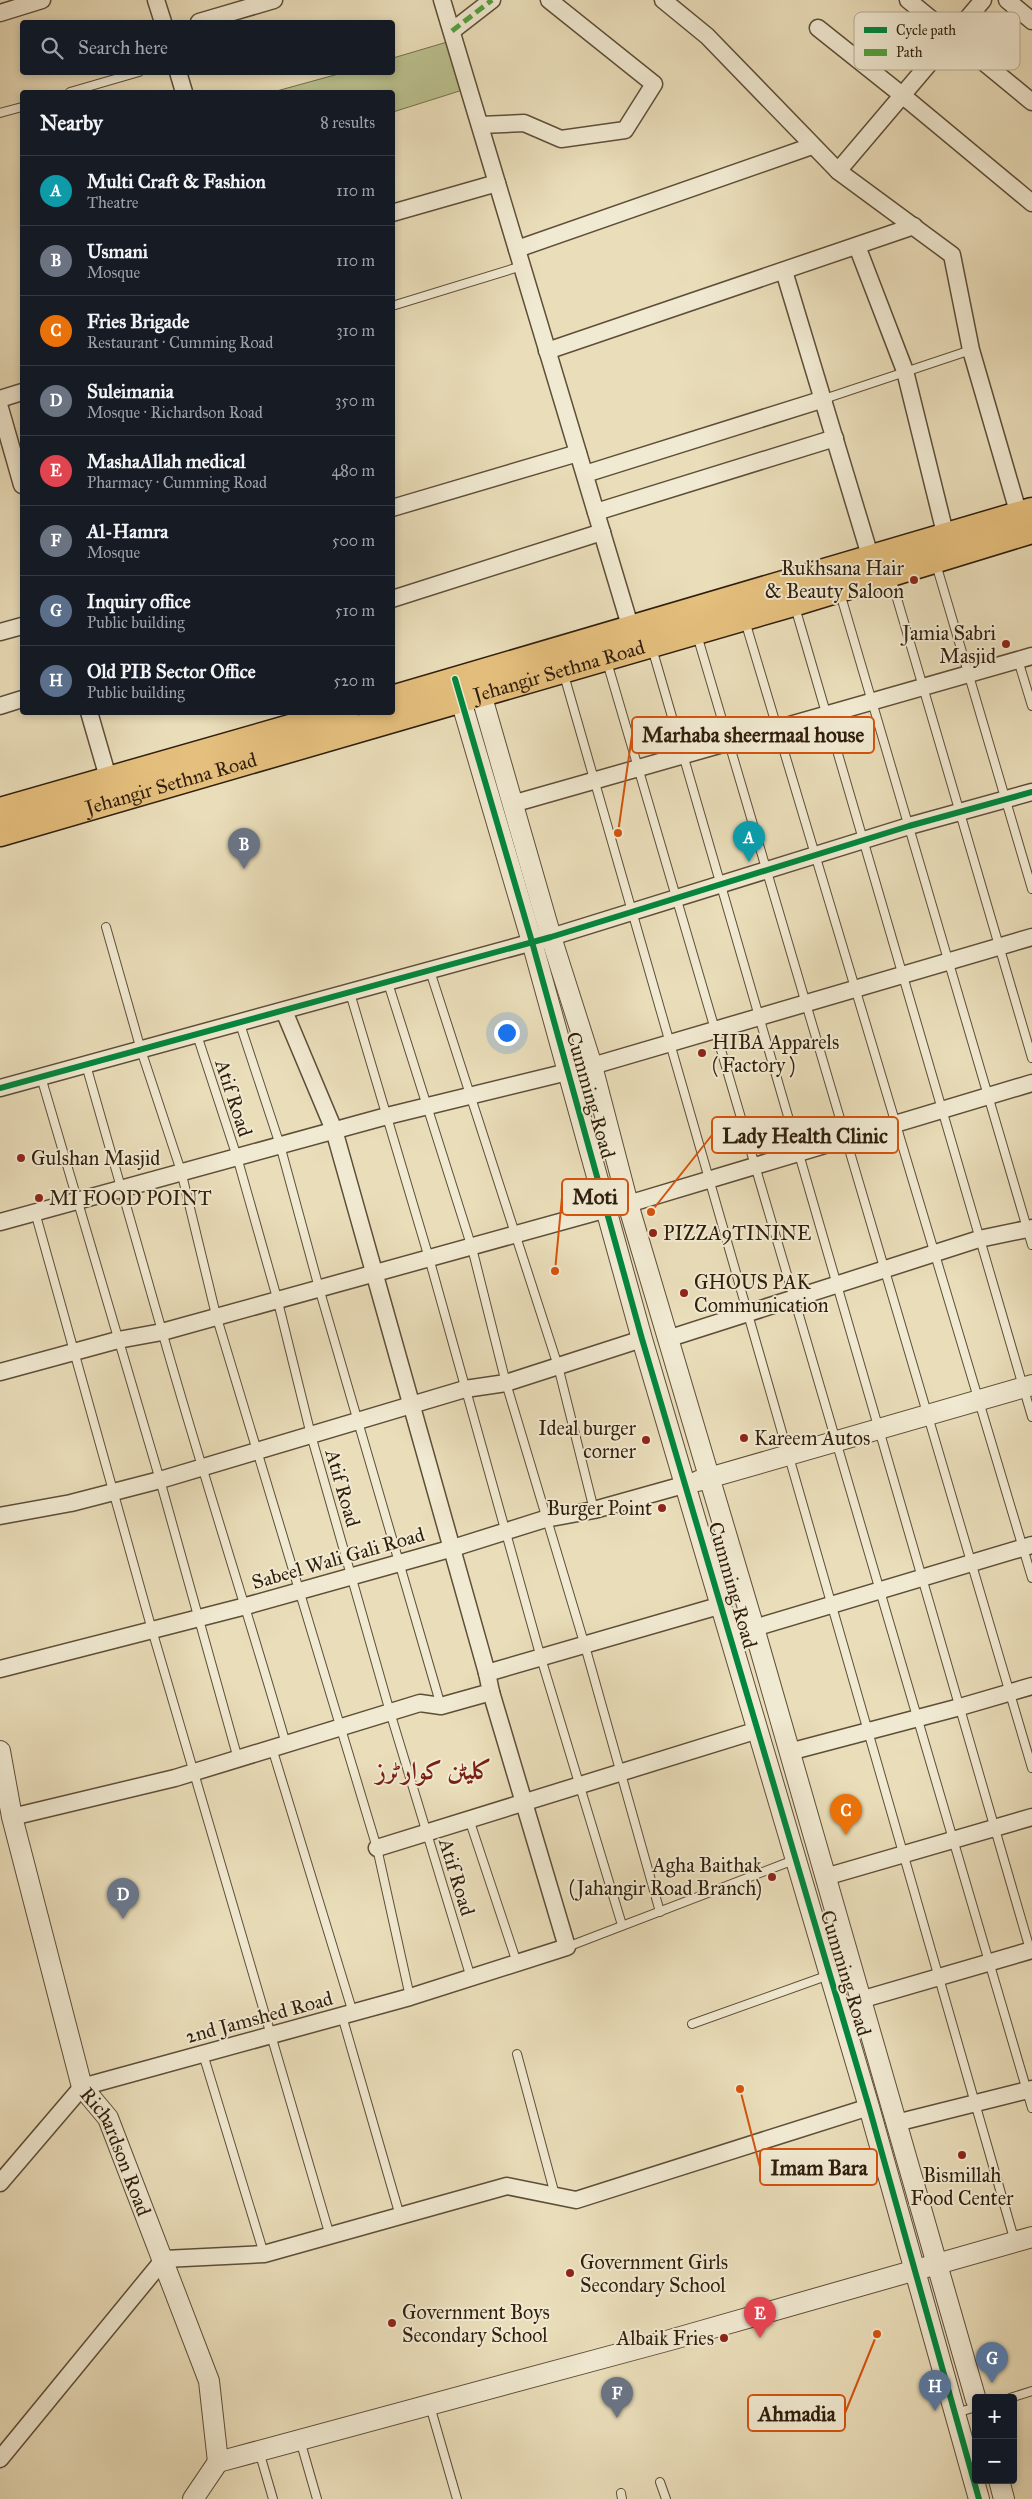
<!DOCTYPE html>
<meta charset="utf-8">
<style>
body{margin:0;font-family:"IM FELL Great Primer",Amiri,serif;background:#20242c;color:#f1f3f6}
.controls{position:absolute;right:15px;bottom:15px;display:grid;overflow:hidden;border-radius:5px;box-shadow:0 2px 8px #0003}
.controls button{width:45px;height:45px;display:grid;place-items:center;padding:0;border:0;border-bottom:1px solid #363941;background:#171b24;color:#f1f3f6;font:25px sans-serif}
.you{position:absolute;left:506px;top:1032px;width:18px;height:18px;margin:-12px;border:4px solid #fff;border-radius:50%;background:#1a73e8;box-shadow:0 0 0 8px #1a73e833}
.badge{display:grid;place-items:center;width:32px;height:32px;border-radius:50%;background:#c59692;color:#fff;font-size:16px;font-weight:700}
.pin{position:absolute;translate:-50% -41px;filter:drop-shadow(0 1px 2px #0008)}
.pin::after{content:'';position:absolute;top:26px;width:18px;height:15px;background:inherit;clip-path:polygon(0 0,100% 0,50% 100%)}
.list{margin:0;padding:0;list-style:none}
h2{display:flex;justify-content:space-between;align-items:center;height:65px;margin:0;padding:0 20px;font-size:21px}
h2 small{font-size:16px;font-weight:400;color:#9ea1a6}
.list li{display:grid;grid-template-columns:32px 1fr auto;gap:15px;align-items:center;box-sizing:border-box;height:70px;padding:0 20px;border-top:1px solid #363941}
.list b{display:block;font-size:19px;white-space:nowrap}
.list p{margin:0;font-size:16px;white-space:nowrap;color:#9ea1a6}
.list em{font-size:16px;font-style:normal;color:#9ea1a6}
.icon{flex:none;width:28px;height:28px;fill:none;stroke:currentColor;stroke-width:2;stroke-linecap:round;stroke-linejoin:round}
.map{position:relative;flex:none;width:1032px;height:2499px;overflow:hidden}
.search{position:absolute;background:#171b24;box-shadow:0 2px 8px #0003;left:20px;top:20px;width:375px;height:55px;display:flex;align-items:center;gap:12px;box-sizing:border-box;padding:0 18px;border-radius:5px;color:#9ea1a6;font-size:19px}
.panel{position:absolute;background:#171b24;box-shadow:0 2px 8px #0003;left:20px;top:90px;width:375px;height:625px;border-radius:5px}
.map>svg:first-child{display:block}
.green{fill:#bac08d;stroke:#746f4d}
.lines{fill:none;stroke-linecap:round;stroke-linejoin:round}
.service-casing{stroke:#5e4e38;stroke-width:10}
.minor-casing{stroke:#5e4e38;stroke-width:19}
.tertiary-casing{stroke:#5e4e38;stroke-width:22}
.trunk-casing{stroke:#2f1e0d;stroke-width:29}
.service{stroke:#f1ead2;stroke-width:8}
.minor{stroke:#f1ead2;stroke-width:16}
.tertiary{stroke:#f1ead2;stroke-width:20}
.trunk{stroke:#e5bf7d;stroke-width:26}
.quiet{stroke:#52a23e;stroke-width:5;stroke-dasharray:10 5;stroke-linecap:butt}
.cycleway-casing{stroke:#f1ead2;stroke-width:9}
.cycleway{stroke:#00873e;stroke-width:6}
.poi-dot{fill:#8f2418;stroke:#f1ead2;stroke-width:2}
.labels{text-anchor:middle;stroke-width:4;stroke-linejoin:round;paint-order:stroke}
.poi-label{font-size:20px;fill:#2f1e0d;stroke:#f1ead2;text-anchor:start}
.street-label{font-size:20px;fill:#2f1e0d;stroke:#f1ead2}
.district-label{font-size:25px;font-weight:bold;fill:#7a1f14;stroke:#f1ead2}
.key{fill:#f1ead2;stroke:#b7ad97;stroke-width:1}
.key-label{font-size:14px;fill:#2f1e0d}
.leader{fill:none;stroke:#d6530c;stroke-width:2}
.callout-dot{fill:#d6530c;stroke:#f1ead2;stroke-width:2}
.callout{fill:#f1ead2;stroke:#d6530c;stroke-width:2}
.callout-label{font-size:21px;text-anchor:middle;font-weight:bold;fill:#2f1e0d}
</style>
<div class="map">
<svg width="1032" height="2499" viewBox="0 0 1032 2499">
<rect width="100%" height="100%" fill="#eadeba"/>
<filter id="stains"><feTurbulence type="fractalNoise" baseFrequency=".004" numOctaves="4"/><feColorMatrix values="0 0 0 0 .2 0 0 0 0 .09 0 0 0 0 .02 0 0 0 .5 -.17"/></filter>
<radialGradient id="worn" r=".72"><stop offset=".6" stop-color="#630" stop-opacity="0"/><stop offset="1" stop-color="#630" stop-opacity=".3"/></radialGradient>
<path class="green" d="M454 40 469 88 393 112 392 92H273L342 73 392 72 393 58Z"/>
<g class="lines">
<defs>
<g id="service">
<path d="M70 92 139 72"/>
<path d="M0 113 22 107"/>
<path d="M392 306 522 266"/>
<path d="M824 399 971 350"/>
<path d="M936 564 1032 889"/>
<path d="M891 578 1032 1058"/>
<path d="M840 593 1032 1245"/>
<path d="M795 607 1032 1417"/>
<path d="M745 621 1032 1578"/>
<path d="M697 635 1032 1768"/>
<path d="M652 648 1031 1953"/>
<path d="M1018 660 1032 706"/>
<path d="M607 662 1032 2108"/>
<path d="M564 675 1015 2242"/>
<path d="M106 927 141 1050 181 1171 216 1315 377 1848 410 1997"/>
<path d="M430 971 558 1366 594 1510"/>
<path d="M388 983 472 1248 506 1383 585 1646 660 1912"/>
<path d="M350 993 429 1258 541 1658 622 1925"/>
<path d="M240 1024 280 1145 319 1288 441 1706"/>
<path d="M197 1035 237 1157 277 1298 311 1435 390 1712 471 1978"/>
<path d="M86 1065C112 1153 136 1242 162 1331 201 1469 246 1606 286 1744"/>
<path d="M41 1077 160 1480 238 1759"/>
<path d="M35 1212 152 1630 330 2236"/>
<path d="M272 1748 353 2013"/>
<path d="M469 1819 517 1963"/>
<path d="M567 1947 794 1860"/>
<path d="M342 2016 400 2216"/>
<path d="M692 2024 829 1975"/>
<path d="M203 2054 264 2254"/>
<path d="M517 2054 555 2195"/>
<path d="M1010 2398 1032 2391"/>
<path d="M430 2406 457 2499"/>
<path d="M956 2413 976 2407"/>
<path d="M300 2440 317 2499"/>
<path d="M259 2451 273 2499"/>
<path d="M660 2482 666 2499"/>
<path d="M621 2493 622 2499"/>
</g>
<g id="minor">
<path d="M156 0 163 22"/>
<path d="M442 0 631 629"/>
<path d="M663 0 707 36 838 171 952 255 971 350 1019 515"/>
<path d="M908 0 1032 102"/>
<path d="M1007 0 1032 21"/>
<path d="M0 13 42 0"/>
<path d="M199 22 274 0"/>
<path d="M818 28 902 95 1032 203"/>
<path d="M452 31 492 0"/>
<path d="M178 72 184 92"/>
<path d="M480 125 524 123 561 139 625 130 654 84 549 0"/>
<path d="M838 171 983 0"/>
<path d="M392 213 497 183"/>
<path d="M857 246 905 371 946 537"/>
<path d="M517 249 812 146"/>
<path d="M784 271 871 559"/>
<path d="M547 351 914 226"/>
<path d="M0 399 22 392"/>
<path d="M0 408 22 485"/>
<path d="M585 474 824 399"/>
<path d="M392 508 578 453"/>
<path d="M596 512 835 438"/>
<path d="M392 599 602 532"/>
<path d="M0 632 22 626"/>
<path d="M0 706 22 699"/>
<path d="M89 712 109 781"/>
<path d="M512 804 1032 656"/>
<path d="M284 1011 334 1130 487 1673"/>
<path d="M0 1088 551 937 909 826 1032 792"/>
<path d="M628 1204 1032 1083"/>
<path d="M0 1222 387 1116 592 1066 1032 937"/>
<path d="M667 1339 979 1239 1032 1228"/>
<path d="M0 1372 118 1340 162 1332 607 1209"/>
<path d="M0 1516 71 1503 160 1480 465 1389 506 1383 642 1339"/>
<path d="M754 1628 1032 1545"/>
<path d="M0 1669 246 1606 453 1548 545 1519 594 1510 687 1484"/>
<path d="M789 1752 960 1707 1032 1686"/>
<path d="M12 1817 175 1778 420 1703 441 1706 491 1692 487 1673 722 1605"/>
<path d="M377 1848 758 1730"/>
<path d="M825 1877 1032 1817"/>
<path d="M860 2000 1032 1950"/>
<path d="M896 2123 1032 2089"/>
<path d="M0 2183 82 2087 410 1997 567 1947 491 1692"/>
<path d="M0 2459 164 2259 264 2254 507 2186 576 2200 869 2107"/>
</g>
<g id="tertiary">
<path d="M477 680 551 937 592 1066 628 1204 754 1628 976 2400"/>
<path d="M457 687 532 942 642 1339 869 2107 979 2499"/>
<path d="M698 1481 1032 1385"/>
<path id="s1" d="M0 1751 12 1817 82 2087 108 2118 209 2381 218 2462"/>
<path d="M218 2462 670 2340 1032 2237"/>
<path d="M999 2480 1004 2499"/>
<path d="M193 2499 218 2462"/>
</g>
<g id="trunk">
<path d="M392 699 1032 511"/>
<path d="M0 811 346 712"/>
<path id="s2" d="M0 833 793 603 1032 530"/>
</g>
</defs>
<use href="#service" class="service-casing"/>
<use href="#minor" class="minor-casing"/>
<use href="#tertiary" class="tertiary-casing"/>
<use href="#trunk" class="trunk-casing"/>
<use href="#service" class="service"/>
<use href="#minor" class="minor"/>
<use href="#tertiary" class="tertiary"/>
<use href="#trunk" class="trunk"/>
<path class="quiet" d="M452 31 492 0"/>
<defs>
<g id="cycleway">
<path d="M455 679 532 942 642 1339 869 2107 979 2499"/>
<path d="M0 1088 551 937 909 826 1032 792"/>
</g>
</defs>
<use href="#cycleway" class="cycleway-casing"/>
<use href="#cycleway" class="cycleway"/>
</g>
<g class="poi-dot">
<circle cx="914" cy="580" r="5"/>
<circle cx="1006" cy="644" r="5"/>
<circle cx="702" cy="1053" r="5"/>
<circle cx="21" cy="1158" r="5"/>
<circle cx="39" cy="1198" r="5"/>
<circle cx="653" cy="1233" r="5"/>
<circle cx="684" cy="1293" r="5"/>
<circle cx="744" cy="1438" r="5"/>
<circle cx="646" cy="1440" r="5"/>
<circle cx="662" cy="1508" r="5"/>
<circle cx="772" cy="1877" r="5"/>
<circle cx="962" cy="2155" r="5"/>
<circle cx="570" cy="2273" r="5"/>
<circle cx="392" cy="2323" r="5"/>
<circle cx="724" cy="2338" r="5"/>
</g>
<g class="labels">
<g class="poi-label">
<text x="904" y="575" text-anchor="end">Rukhsana Hair<tspan x="904" dy="23">&amp; Beauty Saloon</tspan></text>
<text x="996" y="640" text-anchor="end">Jamia Sabri<tspan x="996" dy="23">Masjid</tspan></text>
<text x="712" y="1049">HIBA Apparels<tspan x="712" dy="23">( Factory )</tspan></text>
<text x="31" y="1165">Gulshan Masjid</text>
<text x="49" y="1205">MI FOOD POINT</text>
<text x="663" y="1240">PIZZA9TININE</text>
<text x="694" y="1289">GHOUS PAK<tspan x="694" dy="23">Communication</tspan></text>
<text x="636" y="1435" text-anchor="end">Ideal burger<tspan x="636" dy="23">corner</tspan></text>
<text x="754" y="1445">Kareem Autos</text>
<text x="652" y="1515" text-anchor="end">Burger Point</text>
<text x="762" y="1872" text-anchor="end">Agha Baithak<tspan x="762" dy="23">(Jahangir Road Branch)</tspan></text>
<text x="962" y="2182" text-anchor="middle">Bismillah<tspan x="962" dy="23">Food Center</tspan></text>
<text x="580" y="2269">Government Girls<tspan x="580" dy="23">Secondary School</tspan></text>
<text x="402" y="2319">Government Boys<tspan x="402" dy="23">Secondary School</tspan></text>
<text x="714" y="2345" text-anchor="end">Albaik Fries</text>
</g>
<g class="street-label">
<text dy="7" stroke="none"><textPath href="#s2" startOffset="582">Jehangir Sethna Road</textPath></text>
<text dy="7" stroke="none"><textPath href="#s2" startOffset="178">Jehangir Sethna Road</textPath></text>
<text transform="translate(591 1095) rotate(74)" y="7">Cumming Road</text>
<text transform="translate(234 1098) rotate(72)" y="7">Atif Road</text>
<text transform="translate(343 1488) rotate(74)" y="7">Atif Road</text>
<text transform="translate(338 1558) rotate(-16)" y="7">Sabeel Wali Gali Road</text>
<text transform="translate(733 1585) rotate(74)" y="7">Cumming Road</text>
<text transform="translate(457 1877) rotate(73)" y="7">Atif Road</text>
<text transform="translate(846 1973) rotate(73)" y="7">Cumming Road</text>
<text transform="translate(259 2017) rotate(-15)" y="7">2nd Jamshed Road</text>
<text dy="7" stroke="none"><textPath href="#s1" startOffset="420">Richardson Road</textPath></text>
</g>
<g class="district-label">
<text x="434" y="1779">کلیٹن کوارٹرز</text>
</g>
</g>
<rect x="854" y="12" width="166" height="58" rx="8" class="key"/>
<rect x="864" y="27" width="23" height="6" fill="#00873e"/>
<rect x="864" y="49" width="23" height="7" fill="#52a23e"/>
<g class="key-label">
<text x="896" y="35">Cycle path</text>
<text x="896" y="57">Path</text>
</g>
<path class="leader" d="M618 833L632 735M651 1212L712 1135M555 1271L562 1197M740 2089L760 2167M877 2334L845 2413"/>
<g class="callout-dot">
<circle cx="618" cy="833" r="5"/>
<circle cx="651" cy="1212" r="5"/>
<circle cx="555" cy="1271" r="5"/>
<circle cx="740" cy="2089" r="5"/>
<circle cx="877" cy="2334" r="5"/>
</g>
<g class="callout">
<rect x="632" y="717" width="242" height="36" rx="5"/>
<rect x="712" y="1117" width="186" height="36" rx="5"/>
<rect x="562" y="1179" width="66" height="36" rx="5"/>
<rect x="760" y="2149" width="117" height="36" rx="5"/>
<rect x="748" y="2395" width="97" height="36" rx="5"/>
</g>
<g class="callout-label">
<text x="753" y="742">Marhaba sheermaal house</text>
<text x="805" y="1143">Lady Health Clinic</text>
<text x="595" y="1204">Moti</text>
<text x="819" y="2175">Imam Bara</text>
<text x="797" y="2421">Ahmadia</text>
</g>
<rect width="100%" height="100%" filter="url(#stains)"/>
<rect width="100%" height="100%" fill="url(#worn)"/>
</svg>
<div class="controls">
<button>+</button>
<button>−</button>
</div>
<div class="you"></div>
<div class="pin badge" style="left:749px;top:862px;background:#0f9aa8">A</div>
<div class="pin badge" style="left:244px;top:869px;background:#6b7280">B</div>
<div class="pin badge" style="left:846px;top:1835px;background:#e8710a">C</div>
<div class="pin badge" style="left:123px;top:1919px;background:#6b7280">D</div>
<div class="pin badge" style="left:760px;top:2338px;background:#e0444e">E</div>
<div class="pin badge" style="left:617px;top:2418px;background:#6b7280">F</div>
<div class="pin badge" style="left:992px;top:2383px;background:#5c6f8a">G</div>
<div class="pin badge" style="left:935px;top:2411px;background:#5c6f8a">H</div>
<div class="search"><svg class="icon" aria-label="search" viewBox="0 0 24 24"><circle cx="10" cy="10" r="6"/><path d="M15 15l6 6"/></svg>Search here</div>
<section class="panel">
<h2>Nearby<small>8 results</small></h2>
<ul class="list">
<li><span class="badge" style="background:#0f9aa8">A</span><div><b>Multi Craft &amp; Fashion</b><p>Theatre</p></div><em>110 m</em></li>
<li><span class="badge" style="background:#6b7280">B</span><div><b>Usmani</b><p>Mosque</p></div><em>110 m</em></li>
<li><span class="badge" style="background:#e8710a">C</span><div><b>Fries Brigade</b><p>Restaurant · Cumming Road</p></div><em>310 m</em></li>
<li><span class="badge" style="background:#6b7280">D</span><div><b>Suleimania</b><p>Mosque · Richardson Road</p></div><em>350 m</em></li>
<li><span class="badge" style="background:#e0444e">E</span><div><b>MashaAllah medical</b><p>Pharmacy · Cumming Road</p></div><em>480 m</em></li>
<li><span class="badge" style="background:#6b7280">F</span><div><b>Al-Hamra</b><p>Mosque</p></div><em>500 m</em></li>
<li><span class="badge" style="background:#5c6f8a">G</span><div><b>Inquiry office</b><p>Public building</p></div><em>510 m</em></li>
<li><span class="badge" style="background:#5c6f8a">H</span><div><b>Old PIB Sector Office</b><p>Public building</p></div><em>520 m</em></li>
</ul>
</section>
</div>
